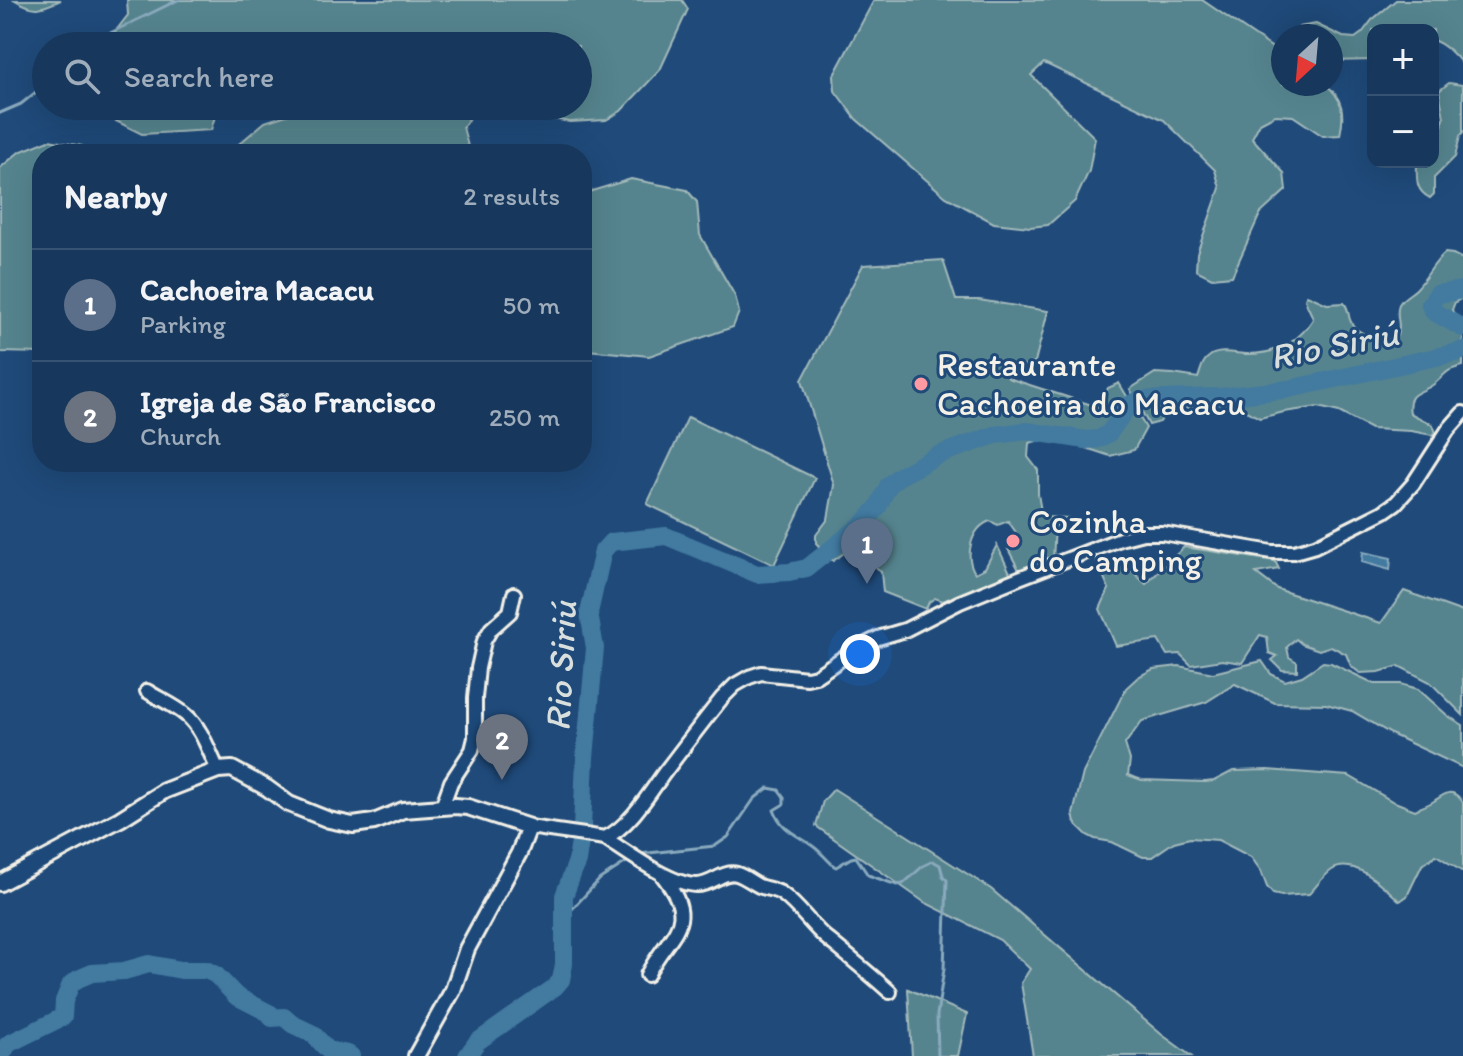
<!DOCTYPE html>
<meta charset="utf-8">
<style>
body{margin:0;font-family:Itim,sans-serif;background:#203f62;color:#f1f3f6}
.controls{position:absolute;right:24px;top:24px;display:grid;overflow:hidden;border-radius:16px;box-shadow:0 8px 32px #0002}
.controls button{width:72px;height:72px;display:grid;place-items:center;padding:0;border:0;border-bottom:2px solid #365272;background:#17385c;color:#f1f3f6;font:40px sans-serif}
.compass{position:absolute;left:1271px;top:24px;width:72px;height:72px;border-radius:50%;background:#17385c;box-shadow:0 8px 32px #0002;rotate:206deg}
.you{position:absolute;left:860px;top:654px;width:28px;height:28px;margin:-20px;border:6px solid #fff;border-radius:50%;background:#1a73e8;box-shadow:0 0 0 12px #1a73e833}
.badge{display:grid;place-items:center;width:52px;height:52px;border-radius:50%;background:#95b2f1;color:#fff;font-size:26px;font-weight:700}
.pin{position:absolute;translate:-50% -66px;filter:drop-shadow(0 2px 4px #0008)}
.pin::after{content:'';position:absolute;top:42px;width:28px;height:24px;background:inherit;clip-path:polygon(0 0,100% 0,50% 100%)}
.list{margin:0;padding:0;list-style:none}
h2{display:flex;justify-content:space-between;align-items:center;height:104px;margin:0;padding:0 32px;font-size:34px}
h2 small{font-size:26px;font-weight:400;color:#9eacbb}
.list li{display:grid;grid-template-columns:52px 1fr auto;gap:24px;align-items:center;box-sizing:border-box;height:112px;padding:0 32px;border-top:2px solid #365272}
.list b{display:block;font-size:30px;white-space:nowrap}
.list p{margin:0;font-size:26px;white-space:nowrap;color:#9eacbb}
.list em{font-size:26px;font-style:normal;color:#9eacbb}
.icon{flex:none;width:44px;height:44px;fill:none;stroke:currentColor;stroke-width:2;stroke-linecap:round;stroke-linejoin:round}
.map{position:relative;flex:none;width:1463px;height:1056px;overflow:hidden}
.search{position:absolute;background:#17385c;box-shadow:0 8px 32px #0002;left:32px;top:32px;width:560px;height:88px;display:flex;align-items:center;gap:20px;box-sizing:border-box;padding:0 28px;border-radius:44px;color:#9eacbb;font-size:30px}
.panel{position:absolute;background:#17385c;box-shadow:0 8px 32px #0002;left:32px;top:144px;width:560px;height:328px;border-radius:32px}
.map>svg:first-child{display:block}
.green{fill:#54848e;stroke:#a4babb;stroke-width:2}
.water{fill:#437aa0;stroke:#8aaabd;stroke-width:2}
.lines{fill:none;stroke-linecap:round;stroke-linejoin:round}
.stream{stroke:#8aaabd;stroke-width:3}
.river{stroke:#437aa0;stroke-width:18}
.minor-casing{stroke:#f4f1e8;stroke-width:18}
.tertiary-casing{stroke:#f4f1e8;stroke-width:20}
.minor{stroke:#1f4a7a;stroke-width:12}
.tertiary{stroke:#1f4a7a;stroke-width:14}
.poi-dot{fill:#ff9aa2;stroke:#1f4a7a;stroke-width:3}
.labels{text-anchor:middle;stroke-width:6;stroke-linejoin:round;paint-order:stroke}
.poi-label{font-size:34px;fill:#f4f1e8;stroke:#1f4a7a;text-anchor:start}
.water-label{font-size:36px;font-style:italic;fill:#d9dfdd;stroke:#1f4a7a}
</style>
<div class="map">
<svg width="1463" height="1056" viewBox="0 0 1463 1056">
<rect width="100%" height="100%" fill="#1f4a7a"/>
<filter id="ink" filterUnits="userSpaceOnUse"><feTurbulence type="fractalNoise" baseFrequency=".0125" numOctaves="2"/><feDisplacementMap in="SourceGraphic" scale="16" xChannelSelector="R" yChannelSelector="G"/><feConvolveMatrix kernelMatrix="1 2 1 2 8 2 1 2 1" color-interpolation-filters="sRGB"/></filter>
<g filter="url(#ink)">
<g class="green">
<path d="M15 0H61C41 9 35 12 15 0Z"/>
<path d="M127 0H682L688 9 660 70 621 111 606 120 570 122 491 108 472 115 463 127 470 154H227L265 122 314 106H578V46H104L128 15Z"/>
<path d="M874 0H1202L1283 55V84H1325C1343 98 1345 113 1340 135L1323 136 1293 116 1275 115 1260 123 1252 138 1284 173 1286 190 1260 214 1232 276 1212 278 1196 270 1197 253 1220 188 1215 170 1164 120 1044 63 1031 75 1095 138 1089 171 1075 201 1048 225 1030 227 994 223 946 197 856 119 835 91 834 75Z"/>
<path d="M1396 0H1463V65C1455 54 1445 45 1433 40V30H1373V60L1331 61V36H1299L1297 31 1299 27 1316 24 1343 37 1355 38 1362 33 1372 20Z"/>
<path d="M1449 83 1463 85V133L1460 136 1455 157 1434 178V194L1430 198C1414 190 1417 177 1417 162H1433V124L1438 129 1442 126 1444 117 1439 91Z"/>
<path d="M107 106H218L211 130 142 134 110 118Z"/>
<path d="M49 140 82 146 95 154H42V353L0 352V168L19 152Z"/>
<path d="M631 179 687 190 697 202 700 235 735 296 739 312 733 327 649 356 587 350 582 347V194Z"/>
<path d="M1445 253 1453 254 1463 259V298L1455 302 1452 310 1454 314 1463 320V366C1445 370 1446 374 1434 384 1421 394 1406 391 1410 413L1433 425 1436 433 1432 435 1411 431 1371 429 1339 412 1318 407 1284 412 1260 418C1246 411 1232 403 1216 404 1210 405 1204 409 1197 409 1176 409 1172 398 1160 422L1149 425 1130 389 1155 373 1173 374 1198 378C1201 370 1202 361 1210 356 1220 349 1236 354 1248 354 1276 354 1298 343 1313 319 1311 311 1306 306 1305 298L1307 295 1327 304 1344 303C1350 310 1347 314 1351 322 1357 336 1381 340 1395 340 1403 322 1396 323 1398 308 1399 299 1410 295 1416 289 1427 278 1433 263 1445 253Z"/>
<path d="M943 260 956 300H979L1048 311 1035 362 1008 370V378L1098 407 1108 388 1119 383 1146 428 1134 450 1110 456 1053 437 1029 443 1028 457 1038 470V494L1042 517 1071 518 1055 526 1053 560 1020 572 1008 549 1020 544 1015 531 1008 521 998 525 990 521C971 528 964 556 975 573L985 568 997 545 1012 577 956 600 950 598 943 601 935 598 929 602 926 609 883 592 881 572 868 559 877 552 872 545 861 552 854 546 833 561 816 543V535L828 519 834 485 802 380 863 265Z"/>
<path d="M688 417 815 478 774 565 647 504Z"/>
<path d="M1184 547 1275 561 1279 569 1256 573 1277 589 1381 623 1404 591 1463 612V715L1430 682 1399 666 1379 672 1360 673 1351 666 1346 654 1331 646 1319 650 1302 644 1296 639 1287 647 1289 657 1297 662V671L1282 670 1272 660 1277 656 1269 653 1267 637 1260 635 1242 663 1222 660 1191 665 1180 654 1167 655 1158 640 1116 646 1100 609 1109 589 1096 559 1130 569 1146 584Z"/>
<path d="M1262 661 1271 674 1285 681 1302 676 1323 662 1331 663 1375 684H1401L1418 689 1448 716 1463 725V768L1393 735 1352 711 1326 704 1275 703 1235 684 1206 702 1142 721 1125 744 1130 760 1128 775 1142 780 1205 782 1214 781 1233 771 1267 770 1349 776 1392 801 1415 810C1421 807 1428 805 1434 801 1446 793 1452 787 1463 802V872L1436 855 1422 865 1407 896 1400 901C1384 887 1354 856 1332 870 1323 876 1316 887 1309 894L1282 896 1273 894 1267 887 1261 871 1251 857 1218 840 1190 838 1174 842 1152 857H1143L1112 842 1095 839 1087 835 1075 823 1073 814 1083 773 1126 688 1138 677 1153 669 1179 666 1213 673Z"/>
<path d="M834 789 991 889 1161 1034 1191 1056H1033L1021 983 1030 969 1000 940 924 902 816 826 823 801Z"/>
<path d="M908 989 967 1014 958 1056H912Z"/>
</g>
<path class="water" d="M1363 552 1391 558 1390 570 1362 562Z"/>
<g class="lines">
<g class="stream">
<path d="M89 46 104 36 178 0"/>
<path d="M0 113 21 104 46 84"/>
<path d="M639 854 715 846 728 837 754 799 768 788 779 790 784 797V804L774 810C781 830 798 835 814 847 821 852 827 860 834 866L836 867 851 858 856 857 868 875 897 885 903 884 923 866 933 861 940 865 943 876 947 880 944 969 937 1015 938 1056"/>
<path d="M563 919 600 879 628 861"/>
</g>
<g class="river">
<path d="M1463 290 1437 294 1430 305 1434 312 1463 328"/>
<path d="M1 1056 8 1044 63 1017 64 1001 71 984 78 979 92 973 124 971 149 964 181 970H206L216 975 236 996 271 1014 272 1018 284 1017 292 1024 313 1034 328 1050 348 1054 351 1056"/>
<path d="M467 1056 477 1042 555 987 561 980 564 964V896L577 861 582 829 585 758 595 648 589 613 603 551 611 542 666 536 757 574 789 572 807 568 865 522 878 507 888 486 898 477 938 455 995 435 1026 431 1086 440 1099 439 1109 433 1129 405 1139 400 1222 397 1289 389 1459 352 1463 350"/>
</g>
<defs>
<g id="minor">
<path d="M147 691C159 699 174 705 186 715 202 728 209 752 218 770"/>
<path d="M442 807 451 782 472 750 475 738V698L478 668 484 641 491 629 510 612 514 594"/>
<path d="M529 827 605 838C629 827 649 794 664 773 683 748 702 723 722 698L735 685 749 677 761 673 807 678 816 676 856 649 878 638 905 630 960 602 1019 578 1120 539 1143 533H1162L1272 552H1294L1315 546 1383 512 1396 503 1413 484 1448 430 1463 413"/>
<path d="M605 838C628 853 671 885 697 885 712 885 723 870 737 874 746 877 751 882 759 886 766 889 775 889 782 894 798 905 810 924 825 937 847 955 869 973 890 992"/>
<path d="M647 975C670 930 701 925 662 875"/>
</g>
<path id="tertiary" d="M0 883 120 819 164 791 218 770 232 769 267 788 289 804 329 820 353 825 374 822 403 810 455 806 468 807 529 827 519 853 467 949 453 990 416 1056"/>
</defs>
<use href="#minor" class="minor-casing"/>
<use href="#tertiary" class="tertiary-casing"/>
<use href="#minor" class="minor"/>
<use href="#tertiary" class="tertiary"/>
</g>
</g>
<g class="poi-dot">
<circle cx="921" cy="384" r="8"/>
<circle cx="1013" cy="541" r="8"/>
</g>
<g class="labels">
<g class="poi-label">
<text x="937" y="376">Restaurante<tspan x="937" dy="39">Cachoeira do Macacu</tspan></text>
<text x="1029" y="533">Cozinha<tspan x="1029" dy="39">do Camping</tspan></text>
</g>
<g class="water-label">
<text transform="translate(1334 344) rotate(-11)" y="13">Rio Siriú</text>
<text transform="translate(560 666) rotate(-87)" y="13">Rio Siriú</text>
</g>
</g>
</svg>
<div class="controls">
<button>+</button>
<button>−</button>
</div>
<svg class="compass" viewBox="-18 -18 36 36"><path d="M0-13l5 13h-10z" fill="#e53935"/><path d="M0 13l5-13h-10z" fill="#9eacbb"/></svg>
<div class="you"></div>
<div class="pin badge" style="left:867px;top:584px;background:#5c6f8a">1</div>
<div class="pin badge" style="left:502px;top:780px;background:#6b7280">2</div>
<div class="search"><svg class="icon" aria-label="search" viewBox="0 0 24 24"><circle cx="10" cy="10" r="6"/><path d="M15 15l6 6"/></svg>Search here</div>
<section class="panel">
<h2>Nearby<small>2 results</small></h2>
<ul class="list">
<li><span class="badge" style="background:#5c6f8a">1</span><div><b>Cachoeira Macacu</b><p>Parking</p></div><em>50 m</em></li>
<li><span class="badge" style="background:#6b7280">2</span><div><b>Igreja de São Francisco</b><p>Church</p></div><em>250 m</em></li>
</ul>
</section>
</div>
